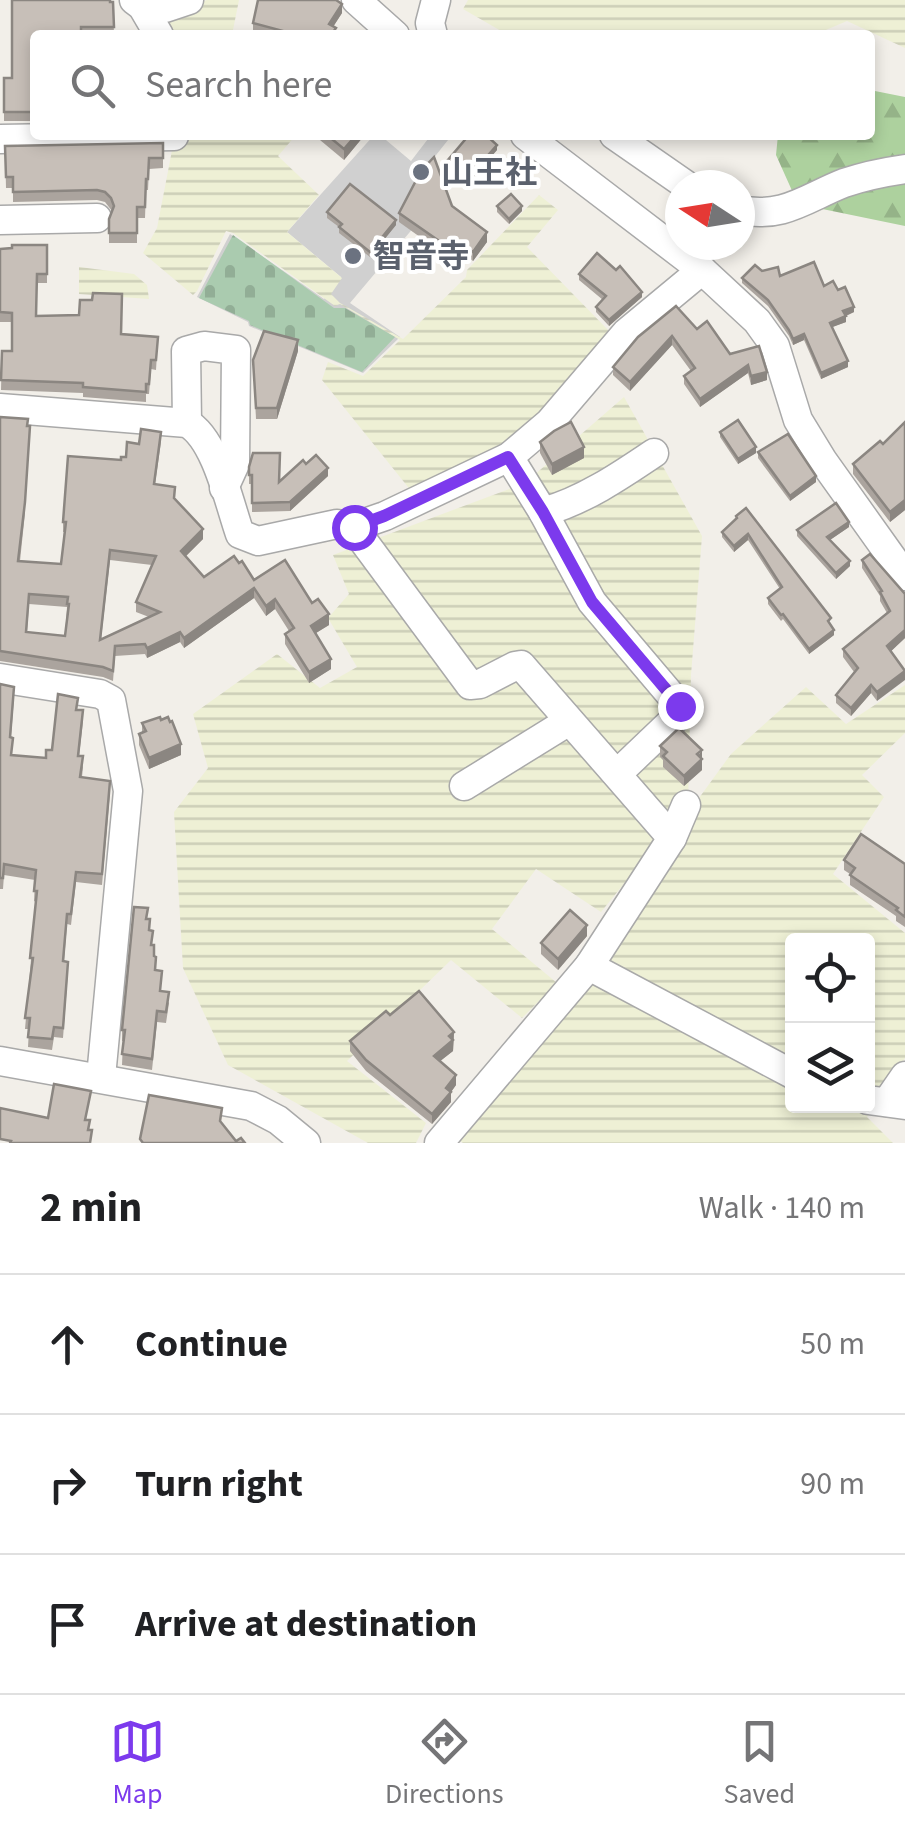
<!DOCTYPE html>
<meta charset="utf-8">
<style>
body{margin:0;font-family:"Source Sans 3","Noto Sans JP",sans-serif;background:#f6f6f6;color:#202124}
.controls{position:absolute;right:30px;bottom:30px;display:grid;overflow:hidden;border-radius:10px;box-shadow:0 5px 15px #0003}
.controls button{width:90px;height:90px;display:grid;place-items:center;padding:0;border:0;border-bottom:2px solid #e0e0e0;background:#fff;color:#202124;font:50px sans-serif}
.compass{position:absolute;left:665px;top:170px;width:90px;height:90px;border-radius:50%;background:#fff;box-shadow:0 5px 15px #0003;rotate:282deg}
.stop{position:absolute;width:30px;height:30px;margin:-22px;border:8px solid #7c3aed;border-radius:50%;background:#fff}
.stop.end{background:#7c3aed;border-color:#fff;box-shadow:0 2px 10px #0008}
.list{margin:0;padding:0;list-style:none}
h2{display:flex;justify-content:space-between;align-items:center;height:130px;margin:0;padding:0 40px;font-size:42px}
h2 small{font-size:32px;font-weight:400;color:#757577}
.list li{display:grid;grid-template-columns:65px 1fr auto;gap:30px;align-items:center;box-sizing:border-box;height:140px;padding:0 40px;border-top:2px solid #e0e0e0}
.list b{display:block;font-size:38px;white-space:nowrap}
.list em{font-size:32px;font-style:normal;color:#757577}
.icon{flex:none;width:55px;height:55px;fill:none;stroke:currentColor;stroke-width:2;stroke-linecap:round;stroke-linejoin:round}
.map{position:relative;flex:none;width:905px;height:1143px;overflow:hidden}
.search{position:absolute;background:#fff;box-shadow:0 5px 15px #0003;left:30px;right:30px;top:30px;height:110px;display:flex;align-items:center;gap:25px;box-sizing:border-box;padding:0 35px;border-radius:10px;color:#757577;font-size:38px}
.sheet{height:550px;background:#fff}
nav{display:flex;justify-content:space-around;align-items:center;box-sizing:border-box;height:140px;border-top:2px solid #e0e0e0;background:#fff;font-size:28px;color:#757577}
nav a{display:grid;justify-items:center;gap:5px}
nav .on{color:#7c3aed}
.map>svg:first-child{display:block}
.religious{fill:#d0d0d0}
.farmland{fill:url(#farmland-rules);fill-rule:evenodd}
.forest{fill:url(#forest-firs)}
.cemetery{fill:url(#cemetery-stones)}
.lines{fill:none;stroke-linecap:round;stroke-linejoin:round}
.minor-casing{stroke:#a9a9a9;stroke-width:31}
.minor{stroke:#fff;stroke-width:28}
.wall{fill:#aba49e;fill-rule:evenodd}
.shaded-wall{fill:#8b8681}
.building{fill:#c7bfb8;stroke:#8b8681;stroke-width:2.5;fill-rule:evenodd}
.route{stroke:#7c3aed;stroke-width:12}
.worship-dot{fill:#6b7280;stroke:#fff;stroke-width:4}
.labels{text-anchor:middle;stroke-width:8;stroke-linejoin:round;paint-order:stroke}
.worship-label{font-size:32px;font-weight:bold;fill:#5b616d;stroke:#fff;text-anchor:start}
</style>
<div class="map">
<svg width="905" height="1143" viewBox="0 0 905 1143">
<defs>
<pattern id="farmland-rules" width="6" height="5" patternUnits="userSpaceOnUse" patternTransform="scale(2.5)"><rect width="6" height="5" fill="#eef0d5"/><path d="M0 2.5h6" fill="none" stroke="#ccceb7"/></pattern>
<pattern id="forest-firs" width="22" height="20" patternUnits="userSpaceOnUse" patternTransform="scale(2.5)"><rect width="22" height="20" fill="#add19e"/><path d="M5 1l3.5 6h-7zM16 11l3.5 6h-7z" fill="#95b388"/></pattern>
<pattern id="cemetery-stones" width="16" height="16" patternUnits="userSpaceOnUse" patternTransform="scale(2.5)"><rect width="16" height="16" fill="#aacbaf"/><path d="M2 7V4a2 2 0 0 1 4 0v3zM10 15v-3a2 2 0 0 1 4 0v3z" fill="#92ae96"/></pattern>
</defs>
<rect width="100%" height="100%" fill="#f2efe9"/>
<path class="religious" d="M374 135H380L411 161 431 135H452L413 184 436 201 350 303 400 337 363 373 249 326 248 322 197 297 230 234 324 299 341 277 287 232Z"/>
<g class="farmland">
<path d="M207 0H239L232 35H162V15Z"/>
<path d="M468 0H905V48L847 21 814 35H508L463 9Z"/>
<path d="M175 135H296L278 156 319 195 287 232 342 278 331 294 340 303 403 339 466 277 467 270 539 195 558 210 527 247 612 334 570 386 506 448 412 492 322 380 328 362 363 376 400 340 340 304 335 306 233 233 226 231 197 291 193 295 143 253 157 228Z"/>
<path d="M79 267 134 274 147 285 149 299 79 294Z"/>
<path d="M624 397 702 536 691 675 688 805 601 912 536 869 492 929 557 983 522 1018 451 960 347 1061 426 1123 416 1143H368L228 1065 183 968 174 812 208 768 193 714 277 654 320 688 357 667 328 618 349 594 333 555 525 483Z"/>
<path d="M905 685V733L862 775 884 797 833 874 905 933V1058L867 1117 893 1143H463L454 1136 601 963 699 798 731 754 806 687 846 724ZM792 941H868V1106H792Z"/>
</g>
<path class="forest" d="M870 90 905 97V226L798 204 776 155 778 135H870Z"/>
<path class="cemetery" d="M233 235 334 308H345L395 337 362 372 250 325 249 321 199 298Z"/>
<g class="lines">
<defs>
<g id="minor">
<path d="M134 0 142 6 159 35"/>
<path d="M356 0 395 35"/>
<path d="M142 6 165 8 189 0"/>
<path d="M433 35 430 23 436 0"/>
<path d="M525 135 702 270 757 321 775 346 798 420 823 461 905 576"/>
<path d="M614 135 686 185"/>
<path d="M0 139 174 136"/>
<path d="M740 210C783 219 806 198 844 183 864 176 884 172 905 169"/>
<path d="M0 220 97 218"/>
<path d="M0 408 187 423C216 439 229 503 240 534L258 541 337 524 353 527 385 516 509 457 549 423 626 333 702 270"/>
<path d="M187 423 186 351 204 346 236 350 235 464 224 488"/>
<path d="M509 457 543 512 592 602 680 706 682 712 617 774"/>
<path d="M543 512C583 501 620 476 654 453"/>
<path d="M353 527 470 685 480 684 515 666 521 665 672 838 589 966 439 1143"/>
<path d="M0 678 100 694 111 700 128 791 101 1077"/>
<path d="M464 786 569 721"/>
<path d="M672 838 686 805"/>
<path d="M589 966 792 1074"/>
<path d="M0 1061 251 1106 278 1120 306 1143"/>
<path d="M868 1100 905 1105"/>
<path d="M887 1102 905 1076"/>
</g>
</defs>
<use href="#minor" class="minor-casing"/>
<use href="#minor" class="minor"/>
</g>
<g class="wall">
<path d="M12 0 113 2 114 35H35V121H4V78H12Z"/>
<path d="M342 13 333 27 336 35H262L253 33V23Z"/>
<path d="M314 135H363V137L344 160Z"/>
<path d="M163 143V168L149 169 148 190H146L145 218H137V243H109V219L112 211 105 202 97 200 13 202V188H6L5 146Z"/>
<path d="M497 150 468 183 448 166V160Z"/>
<path d="M452 206 487 242 473 261 461 252 455 262 399 222V213Z"/>
<path d="M497 206 522 211 509 224 497 212Z"/>
<path d="M327 212 396 225 370 257 339 233V227L327 218Z"/>
<path d="M47 245V283H37L36 316 121 335 158 337 156 370 151 369 149 394H146V402L83 397V393L1 390 2 351H12V322H0V249Z"/>
<path d="M762 271 838 290 854 312 846 316V322L832 327 848 367 821 379 804 340 793 345 789 336 768 306 742 283V278Z"/>
<path d="M579 274 642 297 609 326 596 312V307L603 300 579 280Z"/>
<path d="M697 329 767 380 751 385 748 373 700 407 684 384V376L691 371 672 345 630 391 613 375V367L638 337Z"/>
<path d="M298 351 277 419H256L253 360Z"/>
<path d="M0 417 25 513 20 561 61 564 64 532H63V522L121 460 139 444 161 442 155 484 175 499 203 539 186 556 204 577 254 580 312 603 329 625 316 633 331 669 309 683 285 644V634L289 631 275 609 266 616 254 598 184 648 180 642 147 658 145 654 115 656 113 681 103 677 0 661ZM110 560 152 565 136 602V612L149 617 101 639ZM29 604 67 607 65 636 27 632Z"/>
<path d="M905 422V510L890 522 853 474V464L883 444Z"/>
<path d="M720 432 756 453 738 464 720 437Z"/>
<path d="M540 442 584 458 552 475 540 453Z"/>
<path d="M758 452 816 482 790 501 758 458Z"/>
<path d="M306 464 328 476 290 511 252 512V484H249V467L279 482Z"/>
<path d="M736 516 831 624 834 635 809 654 783 619 781 621 768 604V598L780 589 748 540 734 552 722 537V532L736 519Z"/>
<path d="M849 527 830 540 850 566 836 579 797 536V530Z"/>
<path d="M870 554 905 638 891 651 877 701 871 693 851 716 836 703V695L854 672 843 657V649L887 613 880 601V596L862 568V560Z"/>
<path d="M0 684 14 698 11 737 12 755 46 758 78 710 83 721 79 756 83 767 82 777 110 792 102 885 76 882 71 925 67 924 64 961 68 972 63 1038 54 1037 52 1050 28 1047 29 1029H25L36 902 34 901 35 880 4 875 3 889H0Z"/>
<path d="M142 723 181 755 149 769 139 745V734L142 733Z"/>
<path d="M660 746 702 758V770L684 786 663 767V760L660 757Z"/>
<path d="M844 860 905 864V927L896 921V916L850 885V874L844 870Z"/>
<path d="M148 919 156 971 161 991 169 1003 166 1023 157 1022 152 1070 122 1065 123 1041H122V1030Z"/>
<path d="M587 936 558 970 541 954V943Z"/>
<path d="M390 1015 454 1032 453 1051 440 1061 456 1085 451 1092V1102L432 1124 366 1071 350 1051V1041Z"/>
</g>
<g class="shaded-wall">
<path d="M342 4V13L329 33V24Z"/>
<path d="M356 135H363V137L344 160V149Z"/>
<path d="M497 145V150L468 183V178Z"/>
<path d="M522 206V211L509 224V219Z"/>
<path d="M396 220V225L370 257V252Z"/>
<path d="M487 232V242L473 261V252Z"/>
<path d="M461 243V252L455 262V252Z"/>
<path d="M642 292V297L609 326V320Z"/>
<path d="M854 307V312L843 317V311Z"/>
<path d="M846 316V322L830 328V323Z"/>
<path d="M804 334V340L793 345V339Z"/>
<path d="M672 336V345L630 391V382Z"/>
<path d="M298 340V351L277 419V408Z"/>
<path d="M848 361V367L821 379V373Z"/>
<path d="M748 365V373L700 407V399Z"/>
<path d="M767 372V380L751 385V376Z"/>
<path d="M584 447V458L552 475V464Z"/>
<path d="M756 447V453L738 464V459Z"/>
<path d="M328 468V476L290 511V502Z"/>
<path d="M816 476V482L790 501V496Z"/>
<path d="M905 500V510L890 522V512Z"/>
<path d="M849 522V527L827 542V537Z"/>
<path d="M203 529V539L181 561V551Z"/>
<path d="M748 534V540L734 552V546Z"/>
<path d="M850 561V566L836 579V573Z"/>
<path d="M254 588V598L184 648V638Z"/>
<path d="M275 599V609L266 616V606Z"/>
<path d="M329 614V625L311 636V626Z"/>
<path d="M834 630V635L809 654V649Z"/>
<path d="M905 630V638L887 655V646Z"/>
<path d="M180 632V642L147 658V648Z"/>
<path d="M331 659V669L309 683V672Z"/>
<path d="M905 671V680L877 701V692Z"/>
<path d="M871 685V693L851 716V708Z"/>
<path d="M181 744V755L149 769V758Z"/>
<path d="M702 750V770L684 786V776Z"/>
<path d="M587 925V936L558 970V959Z"/>
<path d="M454 1032 453 1051 434 1066V1056Z"/>
<path d="M456 1075V1085L451 1092V1102L432 1124V1114L446 1088Z"/>
</g>
<g class="building">
<path d="M12 0H110V2H113L114 27H81V32H43V35H35V112H4V78H12Z"/>
<path d="M258 0H336L342 4 329 24 336 28 331 35H286L287 32 253 23Z"/>
<path d="M327 135H356L344 149Z"/>
<path d="M469 135H486L497 145 468 178 448 160Z"/>
<path d="M163 143V158H149L148 179H146L145 207H137V233H109V219L114 206 111 198 105 192 97 190 13 192V177H6L5 146Z"/>
<path d="M434 157 452 206 487 232 473 252 461 243 455 252 399 213 421 171Z"/>
<path d="M350 184 396 220 370 252 339 227 342 224 327 212Z"/>
<path d="M511 194 522 206 509 219 497 206Z"/>
<path d="M12 245H47V274H37L36 316 79 315 80 300H92L93 293 122 294 121 334 158 337 156 360H151L149 384H146V392L83 387V383L1 380 2 351H12V313L0 312V249L12 248Z"/>
<path d="M597 253 616 270 620 266 642 292 609 320 596 307 606 296 579 274Z"/>
<path d="M814 262 824 286 833 281 838 290 845 287 854 307 843 311 846 316 830 323 848 361 821 373 804 334 793 339 789 330 768 300 742 278 755 265 762 271 778 267 780 276Z"/>
<path d="M676 306 697 329 707 321 730 354 759 346 767 372 751 376 748 365 700 399 684 376 695 368 672 336 630 382 613 367 638 337Z"/>
<path d="M264 331 298 340 277 408H256L253 360Z"/>
<path d="M0 417 28 419 27 426H30L25 502 18 561 61 564 66 522H63L68 456 121 460V457H126L127 442 139 444 141 429 161 432 154 484 175 487 174 498 203 529 181 551 204 577 234 556 239 563 242 561 254 580 285 560 312 603 318 599 329 614 311 626 331 659 309 672 285 634 294 628 275 599 266 606 254 588 184 638 180 632 147 648 145 644 115 646 113 671 103 667 0 651ZM110 550 156 556 136 602 160 612 100 640ZM29 594 68 597 67 604H69L65 636 26 632Z"/>
<path d="M738 420 756 447 738 459 720 432Z"/>
<path d="M571 422 584 447 552 464 540 442 554 431Z"/>
<path d="M905 422V500L890 512 853 464 880 441 883 444Z"/>
<path d="M788 434 816 476 790 496 758 452Z"/>
<path d="M253 453H280L279 482 303 460 306 464 316 455 328 468 290 502 252 503V475H249V467Z"/>
<path d="M836 503 849 522 827 537 850 561 836 573 797 530Z"/>
<path d="M746 508 831 618 828 621 834 630 809 649 783 614 781 615 768 598 782 587 748 534 734 546 722 532 737 518 736 516Z"/>
<path d="M870 554 905 594V630L887 646 905 671 877 692 871 685 851 708 836 695 858 668 843 649 890 611 880 592 882 591 862 560Z"/>
<path d="M0 684 14 687 10 737 13 738 11 755 46 758V750H52L58 694 78 698 76 710H83L78 756H83L80 777 110 781 102 874 76 872 71 914H67L63 961 68 962 63 1028 54 1027 52 1039 28 1037 30 1018H25L33 958H30L37 891H34L36 870 4 864 3 878H0Z"/>
<path d="M160 717 161 720 168 717 170 722 172 721 181 744 149 758 139 734 146 731 142 723Z"/>
<path d="M679 728 702 750 697 754 702 759 684 776 663 756 667 752 660 746Z"/>
<path d="M861 834 905 864V917L896 910 898 908 850 875 855 868 844 860Z"/>
<path d="M134 907 148 908 146 919H150L149 930 153 931 151 945H154V956L156 957 155 970 162 971 160 991 169 992 166 1012 157 1011 152 1059 122 1054 125 1030H122Z"/>
<path d="M570 910 587 925 558 959 541 943Z"/>
<path d="M419 991 454 1032 449 1036 453 1040 434 1056 456 1075 446 1088 451 1092 432 1114 366 1060 350 1041 386 1011 390 1015Z"/>
<path d="M54 1084 91 1091 85 1120H90L88 1130H92L90 1143H10L11 1141 0 1139V1108L48 1118Z"/>
<path d="M149 1095 222 1108 220 1121 236 1141 241 1138 245 1143H143L140 1139Z"/>
</g>
<g class="lines">
<path class="route" d="M354 527 384 516 508 457 543 512 592 602 680 706"/>
</g>
<g class="worship-dot">
<circle cx="421" cy="172" r="10"/>
<circle cx="353" cy="256" r="10"/>
</g>
<g class="labels">
<g class="worship-label">
<text x="441" y="183">山王社</text>
<text x="373" y="267">智音寺</text>
</g>
</g>
</svg>
<div class="controls">
<button><svg class="icon" aria-label="locate" viewBox="0 0 24 24"><circle cx="12" cy="12" r="6"/><path d="M12 2v4M12 18v4M2 12h4M18 12h4"/></svg></button>
<button><svg class="icon" aria-label="layers" viewBox="0 0 24 24"><path d="M12 4l9 5-9 5-9-5zM3 14l9 5 9-5"/></svg></button>
</div>
<svg class="compass" viewBox="-18 -18 36 36"><path d="M0-13l5 13h-10z" fill="#e53935"/><path d="M0 13l5-13h-10z" fill="#757577"/></svg>
<div class="stop" style="left:354px;top:527px"></div>
<div class="stop end" style="left:680px;top:706px"></div>
<div class="search"><svg class="icon" aria-label="search" viewBox="0 0 24 24"><circle cx="10" cy="10" r="6"/><path d="M15 15l6 6"/></svg>Search here</div>
</div>
<section class="sheet">
<h2>2 min<small>Walk · 140 m</small></h2>
<ul class="list">
<li><svg class="icon" aria-label="ahead" viewBox="0 0 24 24"><path d="M12 20V5M6 11l6-6 6 6"/></svg><div><b>Continue</b></div><em>50 m</em></li>
<li><svg class="icon" aria-label="right" viewBox="0 0 24 24"><path d="M7 20v-9h11M14 6l5 5-5 5"/></svg><div><b>Turn right</b></div><em>90 m</em></li>
<li><svg class="icon" aria-label="arrive" viewBox="0 0 24 24"><path d="M6 21V4h12l-3 4 3 4H6"/></svg><div><b>Arrive at destination</b></div></li>
</ul>
</section>
<nav>
<a class="on"><svg class="icon" aria-label="map" viewBox="0 0 24 24"><path d="M3 6l6-2 6 2 6-2v14l-6 2-6-2-6 2zM9 4v14M15 6v14"/></svg>Map</a>
<a><svg class="icon" aria-label="directions" viewBox="0 0 24 24"><path d="M12 3l9 9-9 9-9-9zM9 14v-3h6M13 9l2 2-2 2"/></svg>Directions</a>
<a><svg class="icon" aria-label="saved" viewBox="0 0 24 24"><path d="M7 4h10v16l-5-4-5 4z"/></svg>Saved</a>
</nav>
